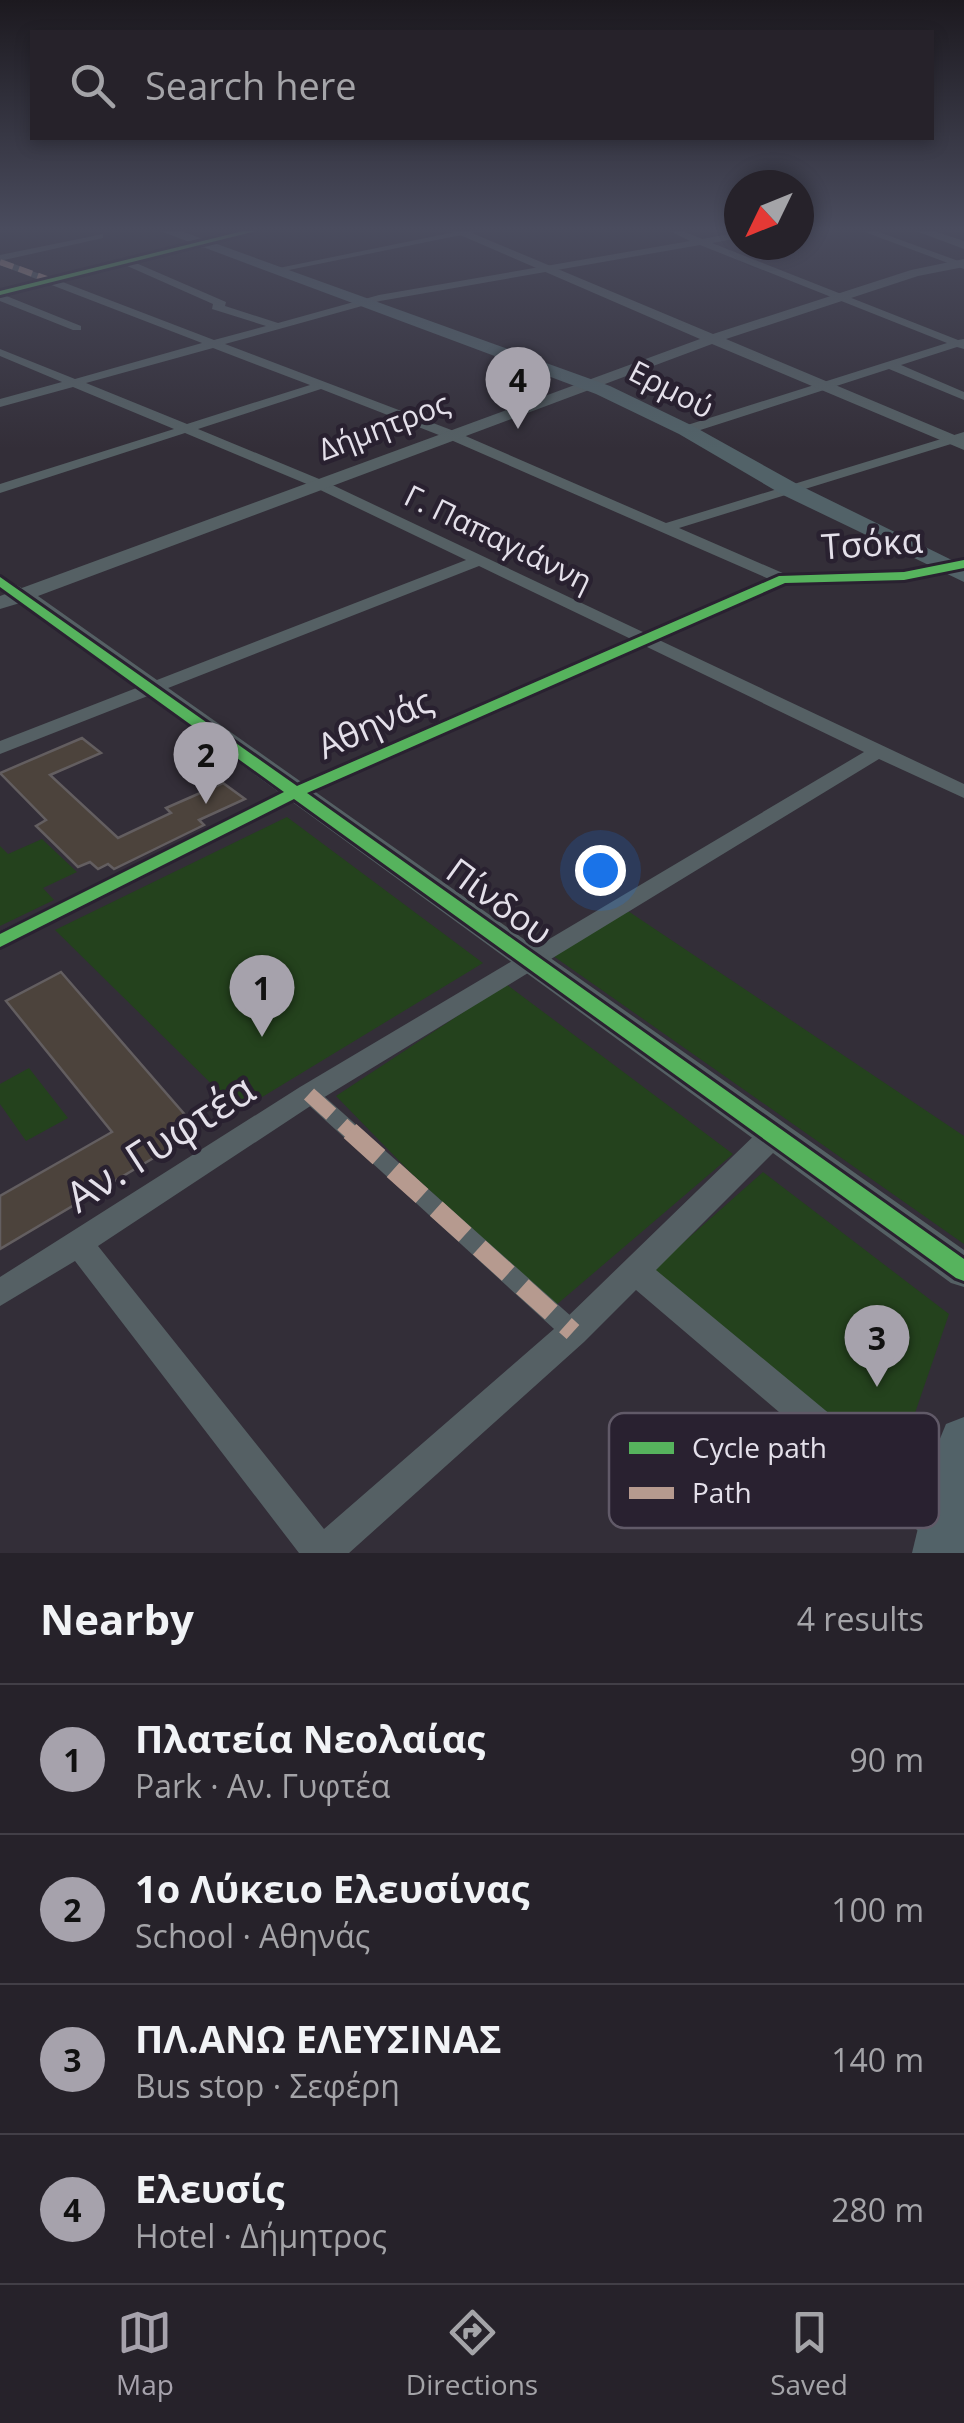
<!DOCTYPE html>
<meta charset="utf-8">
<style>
body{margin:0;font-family:"Open Sans",sans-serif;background:#2e2a32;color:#f1f3f6}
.compass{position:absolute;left:724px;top:170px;width:90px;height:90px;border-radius:50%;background:#26222a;box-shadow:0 5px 15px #0003;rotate:227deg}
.you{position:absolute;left:600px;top:870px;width:35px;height:35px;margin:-25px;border:8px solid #fff;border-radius:50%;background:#1a73e8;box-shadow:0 0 0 15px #1a73e833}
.badge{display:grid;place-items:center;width:65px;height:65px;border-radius:50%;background:#a6a2ac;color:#111;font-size:32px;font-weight:700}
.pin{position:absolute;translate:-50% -82px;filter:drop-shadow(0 2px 5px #0008)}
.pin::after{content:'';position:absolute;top:52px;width:35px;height:30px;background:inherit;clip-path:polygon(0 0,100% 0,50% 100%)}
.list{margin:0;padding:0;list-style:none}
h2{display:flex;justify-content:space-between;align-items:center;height:130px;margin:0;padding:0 40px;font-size:42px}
h2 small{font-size:32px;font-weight:400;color:#a4a4a8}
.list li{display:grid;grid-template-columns:65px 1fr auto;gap:30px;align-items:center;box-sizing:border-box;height:150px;padding:0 40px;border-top:2px solid #423f47}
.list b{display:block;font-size:38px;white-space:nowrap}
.list p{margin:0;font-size:32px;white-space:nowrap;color:#a4a4a8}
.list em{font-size:32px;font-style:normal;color:#a4a4a8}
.icon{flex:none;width:55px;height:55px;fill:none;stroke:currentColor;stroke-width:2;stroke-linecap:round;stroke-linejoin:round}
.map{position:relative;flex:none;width:964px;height:1553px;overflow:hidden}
.search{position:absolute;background:#26222a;box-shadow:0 5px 15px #0003;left:30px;right:30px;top:30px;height:110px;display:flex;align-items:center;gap:25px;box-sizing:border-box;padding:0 35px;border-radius:0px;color:#a4a4a8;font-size:38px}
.sheet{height:730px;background:#26222a}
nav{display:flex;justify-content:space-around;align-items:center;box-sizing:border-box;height:140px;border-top:2px solid #423f47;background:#26222a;font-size:28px;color:#a4a4a8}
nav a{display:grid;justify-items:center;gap:5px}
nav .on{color:#a6a2ac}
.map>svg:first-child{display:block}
.green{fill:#24421d}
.building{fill:#4c433c;stroke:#635e60;stroke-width:2.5}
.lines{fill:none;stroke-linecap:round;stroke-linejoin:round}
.pedestrian{fill:#556064;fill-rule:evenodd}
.minor{fill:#556064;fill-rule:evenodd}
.tertiary{fill:#556064;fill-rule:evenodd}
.secondary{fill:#526268;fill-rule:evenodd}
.quiet-far2{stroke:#b69a8f;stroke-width:6;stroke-dasharray:14 6;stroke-linecap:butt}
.quiet-far1{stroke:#b69a8f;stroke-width:15;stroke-dasharray:30 15;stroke-linecap:butt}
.quiet{stroke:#b69a8f;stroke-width:19;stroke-dasharray:39 19;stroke-linecap:butt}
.cycleway-casing{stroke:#292130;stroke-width:6}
.cycleway{fill:#56b35d;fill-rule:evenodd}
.labels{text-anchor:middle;stroke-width:9;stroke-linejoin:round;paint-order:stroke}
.far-street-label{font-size:30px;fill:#e4e0ea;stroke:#292130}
.street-label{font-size:35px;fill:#e4e0ea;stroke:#292130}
.near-street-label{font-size:42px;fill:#e4e0ea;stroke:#292130}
.key{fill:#292130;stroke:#615a68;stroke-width:2.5}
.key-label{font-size:28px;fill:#e4e0ea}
</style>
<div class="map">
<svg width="964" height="1553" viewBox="0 0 964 1553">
<rect width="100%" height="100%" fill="#332e38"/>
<g class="green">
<path d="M287 817 483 963 239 1111 55 930Z"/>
<path d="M42 839 77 872 43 888 54 900 0 926V846L8 854Z"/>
<path d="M625 909 964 1136V1244L549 953Z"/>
<path d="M506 984 733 1154 555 1306 411 1173 336 1096Z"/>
<path d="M29 1068 68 1118 26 1141 0 1104V1084Z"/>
<path d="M763 1172 949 1314 892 1480 650 1272Z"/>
</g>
<g class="building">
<path d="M82 738 101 753 50 775 118 838 171 813 166 808 223 783 245 799 199 820 204 825 114 869 108 864 98 869 90 862 78 867 36 826 46 820 0 773Z"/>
<path d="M61 972 199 1131 0 1249V1196L112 1132 6 1001Z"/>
</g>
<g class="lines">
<path class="pedestrian" d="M309 1086 316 1089 581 1325 585 1332 581 1339 573 1343 565 1339 302 1099 299 1094 302 1089Z"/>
<g class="minor">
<path d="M460 231H481L274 273 269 270Z"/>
<path d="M670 231H683L702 239 739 232V238L712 243 958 340 964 339V349L957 347 901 365 964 392V400L889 369 691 433H681V427L947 343 700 245 380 301 225 344 454 431 666 523 964 432V440L679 528 785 574 904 571 964 559V569L904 581 786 584 659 640 964 784V798L879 759 318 1101 98 1246 324 1529 562 1322 764 1126 774 1123 784 1126 788 1134 784 1142 656 1270 954 1517 959 1529 954 1541 942 1546 930 1541 636 1290 584 1342 349 1553H299L75 1261 0 1306V1277L300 1087 864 752 645 646 304 796 0 949V931L290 788 631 639 479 566 0 754V741L466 560 314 487 185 433 0 493V484L174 429 73 387 0 407V399L62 382 0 356V349L75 379 202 343 49 284 4 295 81 326V330H73L0 301V290L39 280 0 265V255L103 234V238L4 260 50 278 201 241 204 246 136 263 226 302 225 306 278 323 379 295 690 241ZM125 265 213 304 212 309 266 326 214 340 60 281ZM213 348 310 385 187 424 86 383ZM321 389 444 437 769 579 645 633 324 481 198 429Z"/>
<path d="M862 231H876L964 263V269Z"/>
<path d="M0 576 29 592 31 595 23 600 0 588Z"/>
</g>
<g class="tertiary">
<path d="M237 231H258L201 248 195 244Z"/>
<path d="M451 231H467L713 334 911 270 964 259V267L918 276 726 339 964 439V450L712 344 38 596 964 1250V1287L951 1283 20 603 0 609V596L700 339Z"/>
<path d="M916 231H934L964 241V249Z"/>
</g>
<g class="secondary">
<path d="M160 231H181L610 386 693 426 799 485 964 566V582L783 495 679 434 596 394Z"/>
<path d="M964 1417V1553H912L939 1441 946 1424Z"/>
</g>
<path class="quiet-far2" d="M0 262 47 279"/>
<path class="quiet-far1" d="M309 1094 352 1133"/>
<path class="quiet" d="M350 1131 573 1332"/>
<defs>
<g id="cycleway">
<path d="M243 231H256L0 295V291Z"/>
<path d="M964 560V568L904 580 785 583 307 793 964 1259V1281L956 1278 294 799 0 947V934L284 792 0 587V577L297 786 779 576 904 572Z"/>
</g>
</defs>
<use href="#cycleway" class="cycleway-casing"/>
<use href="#cycleway" class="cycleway"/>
</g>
<linearGradient id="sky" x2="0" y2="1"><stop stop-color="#1c191f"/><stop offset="0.51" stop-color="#4a4c5e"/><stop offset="1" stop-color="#4a4c5e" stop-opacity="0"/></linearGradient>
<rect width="964" height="449" fill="url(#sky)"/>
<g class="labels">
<g class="far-street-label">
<text transform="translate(671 390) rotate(27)" y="10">Ερμού</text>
<text transform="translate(384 427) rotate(-21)" y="10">Δήμητρος</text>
<text transform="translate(498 539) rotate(26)" y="10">Γ. Παπαγιάννη</text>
</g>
<g class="street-label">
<text transform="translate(872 544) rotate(-4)" y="12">Τσόκα</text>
<text transform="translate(375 724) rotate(-24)" y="12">Αθηνάς</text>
<text transform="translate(499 902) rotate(36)" y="12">Πίνδου</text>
</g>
<g class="near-street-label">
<text transform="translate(160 1143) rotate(-33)" y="15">Αν. Γυφτέα</text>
</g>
</g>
<rect x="609" y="1413" width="330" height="115" rx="15" class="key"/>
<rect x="629" y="1442" width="45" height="12" fill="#56b35d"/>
<rect x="629" y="1487" width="45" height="12" fill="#b69a8f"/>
<g class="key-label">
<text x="692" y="1458">Cycle path</text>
<text x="692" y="1503">Path</text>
</g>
</svg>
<svg class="compass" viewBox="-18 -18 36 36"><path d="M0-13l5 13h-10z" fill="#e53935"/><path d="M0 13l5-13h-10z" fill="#a4a4a8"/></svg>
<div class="you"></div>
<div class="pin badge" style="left:262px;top:1037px">1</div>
<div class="pin badge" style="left:206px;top:804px">2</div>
<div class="pin badge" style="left:877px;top:1387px">3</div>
<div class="pin badge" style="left:518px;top:429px">4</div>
<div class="search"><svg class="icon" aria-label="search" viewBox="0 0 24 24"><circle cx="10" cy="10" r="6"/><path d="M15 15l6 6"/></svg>Search here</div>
</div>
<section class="sheet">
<h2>Nearby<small>4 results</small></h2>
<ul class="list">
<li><span class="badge">1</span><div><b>Πλατεία Νεολαίας</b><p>Park · Αν. Γυφτέα</p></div><em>90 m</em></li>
<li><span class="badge">2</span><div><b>1ο Λύκειο Ελευσίνας</b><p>School · Αθηνάς</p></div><em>100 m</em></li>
<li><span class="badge">3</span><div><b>ΠΛ.ΑΝΩ ΕΛΕΥΣΙΝΑΣ</b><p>Bus stop · Σεφέρη</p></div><em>140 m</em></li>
<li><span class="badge">4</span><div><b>Ελευσίς</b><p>Hotel · Δήμητρος</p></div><em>280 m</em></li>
</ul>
</section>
<nav>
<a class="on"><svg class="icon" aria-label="map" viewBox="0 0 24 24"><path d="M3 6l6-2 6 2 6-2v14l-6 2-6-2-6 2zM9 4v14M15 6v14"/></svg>Map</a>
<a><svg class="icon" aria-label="directions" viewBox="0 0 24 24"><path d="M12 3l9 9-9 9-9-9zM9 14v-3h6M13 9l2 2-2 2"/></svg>Directions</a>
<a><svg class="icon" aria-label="saved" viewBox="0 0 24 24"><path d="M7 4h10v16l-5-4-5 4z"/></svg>Saved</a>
</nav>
